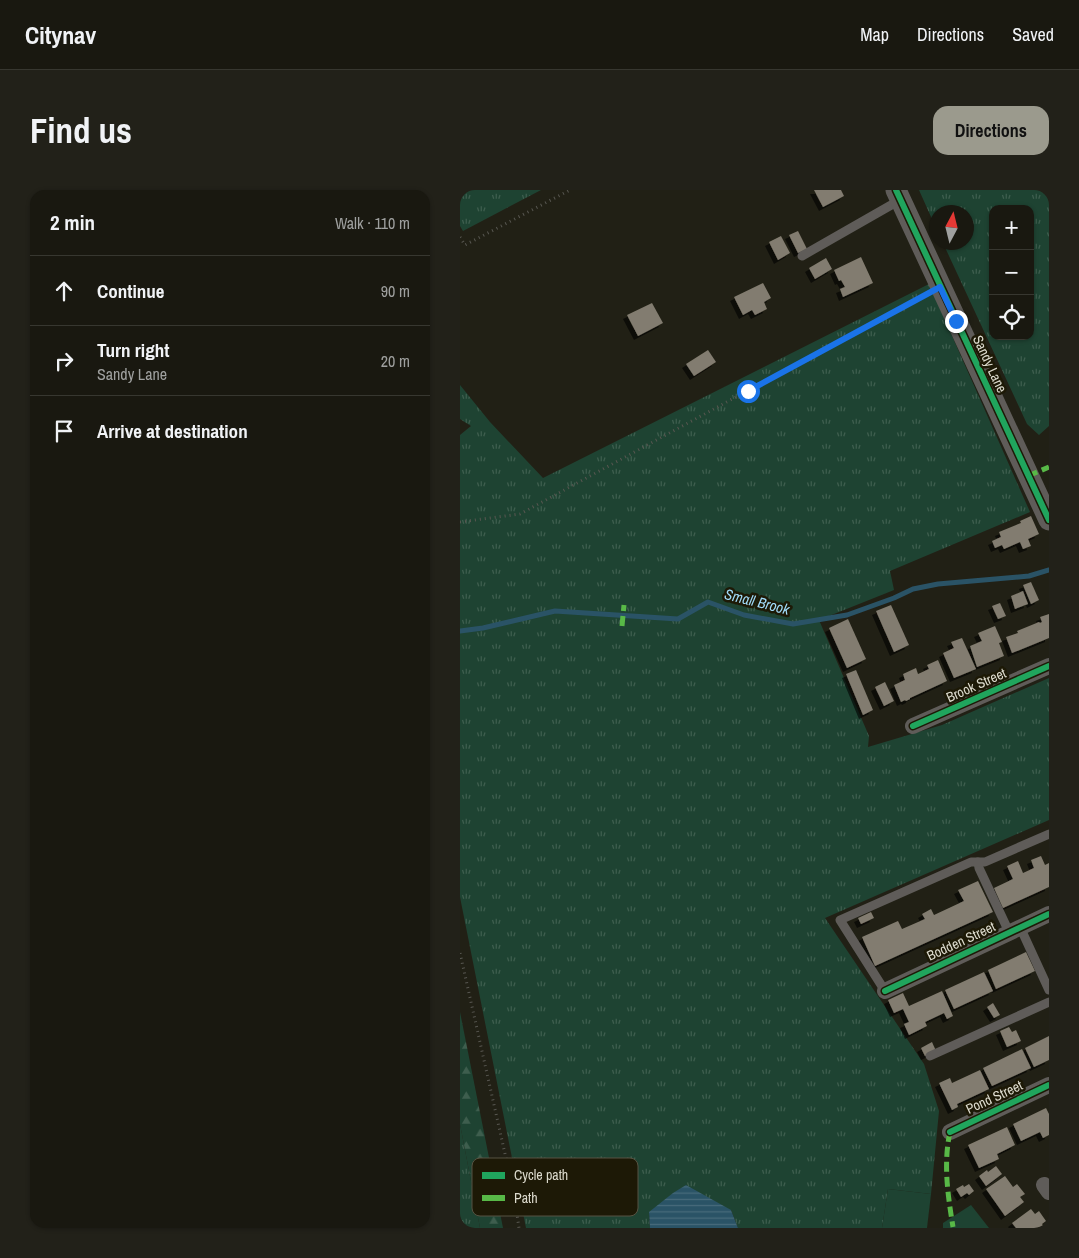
<!DOCTYPE html>
<meta charset="utf-8">
<style>
body{margin:0;font-family:"Archivo Narrow",sans-serif;background:#222119;color:#f1f3f6}
.controls{position:absolute;right:15px;top:15px;display:grid;overflow:hidden;border-radius:10px;box-shadow:0 1px 4px #0004}
.controls button{width:45px;height:45px;display:grid;place-items:center;padding:0;border:0;border-bottom:1px solid #373730;background:#191810;color:#f1f3f6;font:25px sans-serif}
.compass{position:absolute;left:469px;top:15px;width:45px;height:45px;border-radius:50%;background:#191810;box-shadow:0 1px 4px #0004;rotate:7deg}
.stop{position:absolute;width:15px;height:15px;margin:-11px;border:4px solid #1a73e8;border-radius:50%;background:#fff}
.stop.end{background:#1a73e8;border-color:#fff;box-shadow:0 1px 5px #0008}
.list{margin:0;padding:0;list-style:none}
h2{display:flex;justify-content:space-between;align-items:center;height:65px;margin:0;padding:0 20px;font-size:21px}
h2 small{font-size:16px;font-weight:400;color:#9fa09f}
.list li{display:grid;grid-template-columns:32px 1fr auto;gap:15px;align-items:center;box-sizing:border-box;height:70px;padding:0 20px;border-top:1px solid #373730}
.list b{display:block;font-size:19px;white-space:nowrap}
.list p{margin:0;font-size:16px;white-space:nowrap;color:#9fa09f}
.list em{font-size:16px;font-style:normal;color:#9fa09f}
.icon{flex:none;width:28px;height:28px;fill:none;stroke:currentColor;stroke-width:2;stroke-linecap:round;stroke-linejoin:round}
.map{position:relative;flex:none;width:589px;height:1038px;overflow:hidden;border-radius:15px}
header{display:flex;align-items:center;gap:30px;box-sizing:border-box;height:70px;padding:0 25px;background:#191810;border-bottom:1px solid #373730}
header strong{font-size:24px}
nav{display:flex;gap:28px;margin-inline-start:auto;font-size:18px}
.intro{display:flex;align-items:center;justify-content:space-between;box-sizing:border-box;height:120px;padding:0 30px}
h1{margin:0;font-size:35px}
.button{padding:12px 22px;border-radius:15px;background:#9b9a8d;color:#111;font-size:18px;font-weight:700}
main{display:flex;gap:30px;padding:0 30px}
aside{flex:1;background:#191810;border-radius:15px;box-shadow:0 1px 4px #0004}
.map>svg:first-child{display:block}
.grass{fill:url(#grass-tufts);fill-rule:evenodd}
.forest{fill:url(#forest-firs)}
.park{fill:#1e4332}
.water{fill:url(#water-rules)}
.lines{fill:none;stroke-linecap:round;stroke-linejoin:round}
.stream{stroke:#2a5366;stroke-width:5}
.building{fill:#827c6f;filter:url(#shadow)}
.path{stroke:#585751;stroke-width:3;stroke-dasharray:1 4;stroke-linecap:butt}
.service{stroke:#5f5c59;stroke-width:9}
.minor{stroke:#5f5c59;stroke-width:16}
.tertiary{stroke:#5f5c59;stroke-width:21}
.quiet{stroke:#58b947;stroke-width:5;stroke-dasharray:10 5;stroke-linecap:butt}
.cycleway-casing{stroke:#1d1906;stroke-width:9}
.cycleway{stroke:#20a55d;stroke-width:6}
.route{stroke:#1a73e8;stroke-width:6}
.labels{text-anchor:middle;stroke-width:5;stroke-linejoin:round;paint-order:stroke}
.street-label{font-size:14px;fill:#dddbce;stroke:#1d1906}
.water-label{font-size:15px;font-style:italic;fill:#a0daf8;stroke:#1d1906}
.key{fill:#1d1906;stroke:#575342;stroke-width:1}
.key-label{font-size:14px;fill:#dddbce}
</style>
<header>
<strong>Citynav</strong>
<nav><a>Map</a><a>Directions</a><a>Saved</a></nav>
</header>
<div class="intro"><h1>Find us</h1><a class="button">Directions</a></div>
<main>
<aside>
<h2>2 min<small>Walk · 110 m</small></h2>
<ul class="list">
<li><svg class="icon" aria-label="ahead" viewBox="0 0 24 24"><path d="M12 20V5M6 11l6-6 6 6"/></svg><div><b>Continue</b></div><em>90 m</em></li>
<li><svg class="icon" aria-label="right" viewBox="0 0 24 24"><path d="M7 20v-9h11M14 6l5 5-5 5"/></svg><div><b>Turn right</b><p>Sandy Lane</p></div><em>20 m</em></li>
<li><svg class="icon" aria-label="arrive" viewBox="0 0 24 24"><path d="M6 21V4h12l-3 4 3 4H6"/></svg><div><b>Arrive at destination</b></div></li>
</ul>
</aside>
<div class="map">
<svg width="589" height="1038" viewBox="0 0 589 1038">
<defs>
<pattern id="grass-tufts" width="24" height="20" patternUnits="userSpaceOnUse" patternTransform="scale(1.25)"><rect width="24" height="20" fill="#1e4332"/><path d="M3 7l-1-3M5 7V3M7 7l1-3M15 17l-1-3M17 17v-4M19 17l1-3" fill="none" stroke="#3e5e4e"/></pattern>
<pattern id="forest-firs" width="22" height="20" patternUnits="userSpaceOnUse" patternTransform="scale(1.25)"><rect width="22" height="20" fill="#1e4332"/><path d="M5 1l3.5 6h-7zM16 11l3.5 6h-7z" fill="#3e5e4e"/></pattern>
<pattern id="water-rules" width="6" height="5" patternUnits="userSpaceOnUse" patternTransform="scale(1.25)"><rect width="6" height="5" fill="#2a5366"/><path d="M0 2.5h6" fill="none" stroke="#486b7b"/></pattern>
<filter id="shadow"><feDropShadow dx="-4" dy="4" stdDeviation="0" flood-color="#0009"/></filter>
</defs>
<rect width="100%" height="100%" fill="#212015"/>
<g class="grass">
<path d="M0 0H81L3 41 0 36Z"/>
<path d="M459 0H589V236L579 245 567 234 483 53 507 52V22H477L476 38ZM533 19H570V146H533Z"/>
<path d="M469 94 570 322 430 381 434 400 359 430 409 546 408 557 482 535 589 488V630L365 728 464 874 479 921 471 1004 428 999 422 1038H278L271 1020 189 1022 190 1038H66L0 707V245L11 236 0 229V195L30 232 83 288Z"/>
<path d="M0 934 20 1038H0Z"/>
</g>
<path class="forest" d="M0 822 43 1038H20L0 934Z"/>
<g class="park">
<path d="M428 999 471 1004 467 1038H422Z"/>
<path d="M511 1015 529 1038H483V1033Z"/>
</g>
<path class="water" d="M226 995 271 1020 278 1038H190L189 1022 213 1003Z"/>
<g class="lines">
<path class="stream" d="M0 441 23 438 95 421 218 429 248 412 284 425 333 434 387 425 434 408 453 399 478 394 569 386 589 380"/>
</g>
<g class="building">
<path d="M354 0H381L384 6 363 17Z"/>
<path d="M338 41 347 59 338 63 329 45Z"/>
<path d="M321 46 330 63 318 70 309 52Z"/>
<path d="M401 67 413 93 383 107 380 99 385 97 381 90 379 91 374 80Z"/>
<path d="M366 68 372 79 355 89 349 78Z"/>
<path d="M303 93 311 108 304 112 307 119 295 125 292 120 283 125 274 107Z"/>
<path d="M192 113 203 133 178 146 167 125Z"/>
<path d="M248 160 256 172 234 186 226 174Z"/>
<path d="M571 326 579 344 568 349 571 356 563 359 560 352 544 359 542 355 535 358 532 351 541 347 539 342 561 333 560 331Z"/>
<path d="M571 392 579 410 571 414 563 395Z"/>
<path d="M563 401 568 414 555 419 551 406Z"/>
<path d="M540 413 546 426 538 429 532 416Z"/>
<path d="M431 415 449 455 434 462 416 421Z"/>
<path d="M589 424V448L552 463 546 447 558 443 557 441 579 432 580 433 582 432 580 427Z"/>
<path d="M388 429 406 469 387 478 369 438Z"/>
<path d="M535 436 542 452 539 453 544 466 517 477 510 456 522 451 518 443Z"/>
<path d="M502 448 516 479 494 488 483 463 494 458 491 452Z"/>
<path d="M478 470 487 491 450 508V509L446 511 445 510 441 512 434 495 445 490 443 484 456 478 458 484 469 479 467 475Z"/>
<path d="M396 480 413 520 403 525 386 484Z"/>
<path d="M425 492 434 511 424 516 415 497Z"/>
<path d="M581 666 585 675 589 673V697L543 718 534 698 553 689 547 676 558 671 563 683 574 678 571 670Z"/>
<path d="M518 691 533 722 415 776 402 747 438 731 442 739 465 729 462 724 471 719 474 725 504 711 498 700Z"/>
<path d="M411 722 414 728 401 734 398 728Z"/>
<path d="M566 762 575 781 536 799 528 780Z"/>
<path d="M524 782 533 801 494 819 485 800Z"/>
<path d="M482 801 493 826 487 829 484 823 465 832 467 836 449 845 444 834 449 832 443 819 434 823 428 810 443 803 449 816Z"/>
<path d="M533 813 540 825 534 828 527 817Z"/>
<path d="M549 837 552 842 556 840 561 851 547 857 540 841Z"/>
<path d="M589 846V870L574 877 565 858Z"/>
<path d="M472 852 476 861 465 866 461 858Z"/>
<path d="M562 859 571 878 532 896 523 878Z"/>
<path d="M520 880 529 899 497 914 498 917 492 920 479 893 490 888 492 893Z"/>
<path d="M586 918 589 924V945L583 948 580 942 561 951 553 934Z"/>
<path d="M547 937 555 955 537 964 539 969 519 978 508 955Z"/>
<path d="M536 976 542 984 526 996 519 986 527 980 528 982Z"/>
<path d="M545 986 553 997 557 994 565 1004 560 1007 564 1012 545 1026 526 999Z"/>
<path d="M509 994 514 1001 509 1005 507 1003 501 1007 496 999 503 995 504 997Z"/>
<path d="M571 1019 575 1024 579 1021 586 1031 582 1034 585 1038H556L552 1033Z"/>
</g>
<g class="lines">
<g class="path">
<path d="M0 47 5 55 110 0"/>
<path d="M0 332 60 324 466 104"/>
<path d="M0 763 54 1004 59 1038"/>
</g>
<g class="service">
<path d="M342 66 440 10"/>
<path d="M518 672 519 678 549 742"/>
<path d="M560 737 589 800"/>
<path d="M425 801 380 730 511 672H525L589 644"/>
<path d="M470 866 589 812"/>
</g>
<g class="minor">
<path d="M453 536 589 476"/>
<path d="M425 801 589 724"/>
<path d="M490 942 589 895"/>
<path d="M584 995 589 1002"/>
</g>
<path class="tertiary" d="M436 0 589 330"/>
<g class="quiet">
<path d="M568 286 589 277"/>
<path d="M162 436 164 415"/>
<path d="M490 942C483 974 488 1006 493 1037"/>
</g>
<defs>
<g id="cycleway">
<path d="M436 0 589 330"/>
<path d="M453 536 589 476"/>
<path d="M425 801 589 724"/>
<path d="M490 942 589 895"/>
</g>
</defs>
<use href="#cycleway" class="cycleway-casing"/>
<use href="#cycleway" class="cycleway"/>
</g>
<g class="lines">
<path class="route" d="M288 201 480 97 496 131"/>
</g>
<g class="labels">
<g class="street-label">
<text transform="translate(530 174) rotate(65)" y="5">Sandy Lane</text>
<text transform="translate(516 495) rotate(-24)" y="5">Brook Street</text>
<text transform="translate(501 751) rotate(-25)" y="5">Bodden Street</text>
<text transform="translate(534 907) rotate(-25)" y="5">Pond Street</text>
</g>
<g class="water-label">
<text transform="translate(297 412) rotate(14)" y="5">Small Brook</text>
</g>
</g>
<rect x="12" y="968" width="166" height="58" rx="8" class="key"/>
<rect x="22" y="982" width="23" height="7" fill="#20a55d"/>
<rect x="22" y="1005" width="23" height="6" fill="#58b947"/>
<g class="key-label">
<text x="54" y="990">Cycle path</text>
<text x="54" y="1013">Path</text>
</g>
</svg>
<div class="controls">
<button>+</button>
<button>−</button>
<button><svg class="icon" aria-label="locate" viewBox="0 0 24 24"><circle cx="12" cy="12" r="6"/><path d="M12 2v4M12 18v4M2 12h4M18 12h4"/></svg></button>
</div>
<svg class="compass" viewBox="-18 -18 36 36"><path d="M0-13l5 13h-10z" fill="#e53935"/><path d="M0 13l5-13h-10z" fill="#9fa09f"/></svg>
<div class="stop" style="left:288px;top:201px"></div>
<div class="stop end" style="left:496px;top:131px"></div>
</div>
</main>
